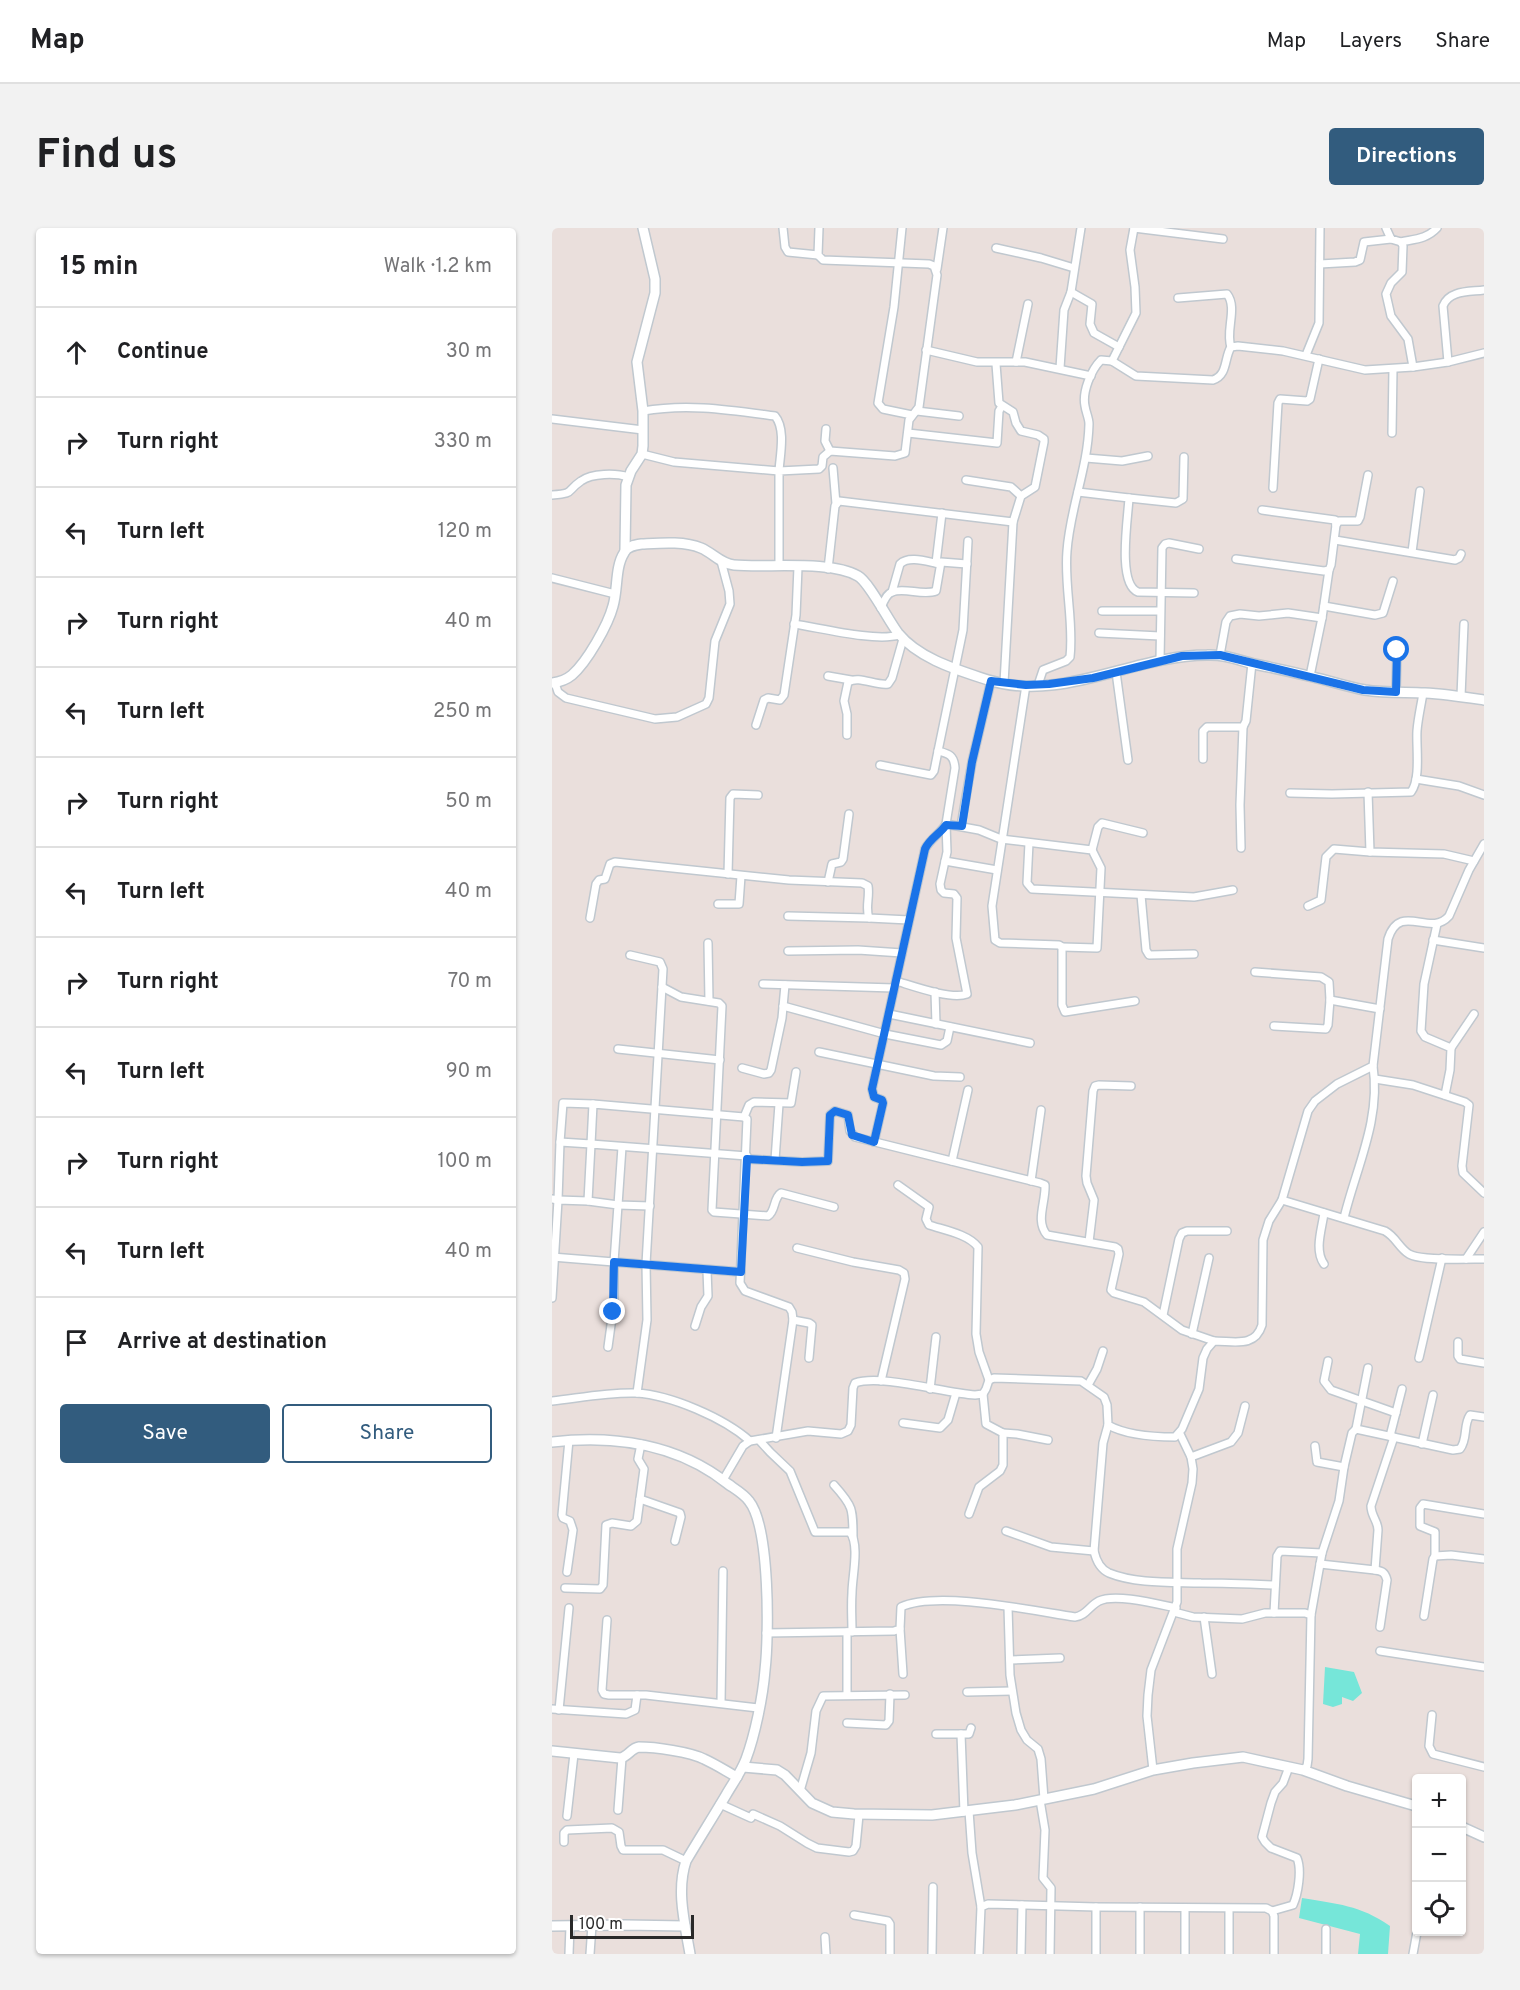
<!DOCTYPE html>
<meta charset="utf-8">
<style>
body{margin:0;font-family:Overpass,sans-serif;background:#f2f2f2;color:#202124}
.controls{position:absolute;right:18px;bottom:18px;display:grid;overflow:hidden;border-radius:6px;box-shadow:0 2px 4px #0004}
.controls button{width:54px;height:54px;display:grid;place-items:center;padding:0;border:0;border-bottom:2px solid #e0e0e0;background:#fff;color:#202124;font:30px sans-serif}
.scale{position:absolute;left:18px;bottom:15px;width:124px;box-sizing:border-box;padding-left:6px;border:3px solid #292929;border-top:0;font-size:16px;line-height:21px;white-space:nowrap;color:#292929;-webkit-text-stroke:4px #fff;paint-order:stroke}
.stop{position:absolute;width:18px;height:18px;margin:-14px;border:4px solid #1a73e8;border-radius:50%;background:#fff}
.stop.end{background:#1a73e8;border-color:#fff;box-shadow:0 2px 6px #0008}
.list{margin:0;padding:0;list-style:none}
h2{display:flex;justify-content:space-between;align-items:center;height:78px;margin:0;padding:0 24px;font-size:26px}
h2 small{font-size:20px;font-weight:400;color:#757577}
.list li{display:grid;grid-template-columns:39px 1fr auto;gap:18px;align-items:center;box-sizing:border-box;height:90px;padding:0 24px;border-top:2px solid #e0e0e0}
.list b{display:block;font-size:22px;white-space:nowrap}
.list em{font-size:20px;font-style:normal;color:#757577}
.actions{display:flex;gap:12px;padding:18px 24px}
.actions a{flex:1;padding:14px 0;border:2px solid #325c7e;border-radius:6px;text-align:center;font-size:21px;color:#325c7e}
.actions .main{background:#325c7e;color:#fff}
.icon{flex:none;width:33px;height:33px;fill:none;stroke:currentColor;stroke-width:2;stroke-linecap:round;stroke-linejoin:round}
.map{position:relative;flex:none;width:932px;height:1726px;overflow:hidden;border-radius:6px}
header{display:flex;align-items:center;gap:36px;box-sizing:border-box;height:84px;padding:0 30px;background:#fff;border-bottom:2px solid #e0e0e0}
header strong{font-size:28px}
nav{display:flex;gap:33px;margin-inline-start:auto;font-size:21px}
.intro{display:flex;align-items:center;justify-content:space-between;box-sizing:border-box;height:144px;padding:0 36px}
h1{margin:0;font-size:42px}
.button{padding:15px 27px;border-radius:6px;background:#325c7e;color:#fff;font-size:21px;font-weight:700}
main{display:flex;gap:36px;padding:0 36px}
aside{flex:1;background:#fff;border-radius:6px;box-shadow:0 2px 4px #0004}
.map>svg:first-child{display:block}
.water{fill:#76e6d9}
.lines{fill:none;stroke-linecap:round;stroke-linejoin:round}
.street-casing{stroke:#c0c8cf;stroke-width:10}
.secondary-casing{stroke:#c0c8cf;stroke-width:12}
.street{stroke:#fff;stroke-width:7}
.secondary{stroke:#fff;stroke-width:9}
.route{stroke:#1a73e8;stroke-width:8}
</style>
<header>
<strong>Map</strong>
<nav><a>Map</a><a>Layers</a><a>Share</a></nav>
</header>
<div class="intro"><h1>Find us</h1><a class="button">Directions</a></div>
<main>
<aside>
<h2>15 min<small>Walk · 1.2 km</small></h2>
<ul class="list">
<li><svg class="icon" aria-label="ahead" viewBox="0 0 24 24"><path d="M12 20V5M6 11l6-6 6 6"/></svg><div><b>Continue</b></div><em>30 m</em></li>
<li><svg class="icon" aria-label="right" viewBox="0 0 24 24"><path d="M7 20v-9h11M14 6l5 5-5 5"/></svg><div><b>Turn right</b></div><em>330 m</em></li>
<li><svg class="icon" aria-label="left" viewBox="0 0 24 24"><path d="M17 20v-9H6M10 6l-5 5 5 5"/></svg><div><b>Turn left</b></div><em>120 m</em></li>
<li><svg class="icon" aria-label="right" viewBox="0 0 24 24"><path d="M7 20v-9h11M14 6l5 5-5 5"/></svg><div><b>Turn right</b></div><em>40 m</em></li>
<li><svg class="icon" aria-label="left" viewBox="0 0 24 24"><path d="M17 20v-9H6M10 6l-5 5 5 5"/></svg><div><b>Turn left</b></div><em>250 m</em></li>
<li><svg class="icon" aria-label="right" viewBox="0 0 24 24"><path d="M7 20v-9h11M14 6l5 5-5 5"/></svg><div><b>Turn right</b></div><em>50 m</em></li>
<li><svg class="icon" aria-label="left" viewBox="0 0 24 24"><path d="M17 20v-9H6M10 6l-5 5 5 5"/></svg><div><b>Turn left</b></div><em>40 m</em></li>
<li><svg class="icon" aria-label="right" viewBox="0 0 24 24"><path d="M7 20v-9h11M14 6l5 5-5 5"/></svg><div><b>Turn right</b></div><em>70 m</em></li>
<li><svg class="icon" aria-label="left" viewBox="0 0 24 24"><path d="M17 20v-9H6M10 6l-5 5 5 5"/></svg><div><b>Turn left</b></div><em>90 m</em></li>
<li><svg class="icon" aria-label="right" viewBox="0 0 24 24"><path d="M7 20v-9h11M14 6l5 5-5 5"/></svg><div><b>Turn right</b></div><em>100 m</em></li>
<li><svg class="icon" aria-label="left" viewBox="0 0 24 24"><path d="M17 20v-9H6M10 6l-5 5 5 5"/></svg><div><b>Turn left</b></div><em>40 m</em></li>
<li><svg class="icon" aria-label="arrive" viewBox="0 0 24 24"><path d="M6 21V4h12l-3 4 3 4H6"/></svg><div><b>Arrive at destination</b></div></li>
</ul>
<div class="actions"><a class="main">Save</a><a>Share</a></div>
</aside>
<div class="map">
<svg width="932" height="1726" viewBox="0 0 932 1726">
<rect width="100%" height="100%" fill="#eadfdc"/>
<g class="water">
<path d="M773 1439 802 1444 810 1465 801 1473 790 1469V1476L781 1479 771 1476Z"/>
<path d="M750 1670C785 1676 808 1677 838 1698L836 1726H806L808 1706 747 1690Z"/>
</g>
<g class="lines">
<defs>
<g id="street">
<path d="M231 0 233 19 236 24 266 27"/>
<path d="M350 0 342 79 326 175 331 181 360 187"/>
<path d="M529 0 519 64 540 76 538 96 542 105 567 119"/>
<path d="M582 0 671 11"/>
<path d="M834 0 839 11 849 14 851 18 850 44 839 55 834 66 839 88 856 111 861 139 896 134 932 125"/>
<path d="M849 14C863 11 875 11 885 0"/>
<path d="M444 20 489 30 522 40"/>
<path d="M768 36 803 34 808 32 812 14 839 11"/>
<path d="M385 41 391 0"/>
<path d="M626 70 675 66C686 80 673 103 679 119"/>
<path d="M374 122 425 134H473L539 148"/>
<path d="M754 127 767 95 768 0"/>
<path d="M560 133 584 85 583 59 578 22 582 0"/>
<path d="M464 134 476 76"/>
<path d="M896 134 891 78C897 62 917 64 932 62"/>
<path d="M444 136 447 175 461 184 464 195 469 203 486 207 492 211V214L483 259 469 268 461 294 452 455"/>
<path d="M508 140 512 82 519 64"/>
<path d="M365 183 407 188"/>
<path d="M0 191 91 202"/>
<path d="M274 201 273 213 278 223"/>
<path d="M356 205 445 215 447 183 450 178"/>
<path d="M840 205 841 141"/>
<path d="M90 226 122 234 227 243C228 227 234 201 223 188 178 182 136 175 91 183"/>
<path d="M534 230 570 233 596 228"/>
<path d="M281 240 284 276"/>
<path d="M414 252 459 259 469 268"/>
<path d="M721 260 726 175 728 171 755 173 758 171 767 131"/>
<path d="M526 264 577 270C576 290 565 356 586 364L642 365"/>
<path d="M0 267C24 265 13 264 29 253 40 245 64 245 76 249"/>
<path d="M577 270 624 275 631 271 632 229"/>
<path d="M784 297 787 293H806L808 289 816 247"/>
<path d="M783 312 903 332 907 330 909 326"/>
<path d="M860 324 868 263"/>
<path d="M684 331 772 343 777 342 779 337 784 297 783 292 710 282"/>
<path d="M384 335 390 285"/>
<path d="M227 337V243L267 241 270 238 271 229 278 223 343 228 353 225 357 192 367 179 385 47 382 38 377 36 271 32 266 27 267 0"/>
<path d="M276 341 283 278 287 273 461 294"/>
<path d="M0 350 63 366"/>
<path d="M340 364 348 336C357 327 376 334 388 336"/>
<path d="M772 378 823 387 831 385 841 353"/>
<path d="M329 380C331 375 334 366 340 364 352 359 371 368 384 363L389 334 415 336"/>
<path d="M550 383H608"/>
<path d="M242 396C269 400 323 414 347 407"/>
<path d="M547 405 608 408"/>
<path d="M668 427 674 394 678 388 688 386 707 388 736 385 770 390"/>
<path d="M608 432 610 320 613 316 617 315 647 321"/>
<path d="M564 444 576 532"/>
<path d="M276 448 299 452"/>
<path d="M758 448 770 390 777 342"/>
<path d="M3 455 6 464 14 470 103 491 125 489 154 476 157 470 163 413 178 376 177 363 169 333"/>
<path d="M474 457 440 678 443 712 448 715 507 717 510 719V777L513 784 583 773"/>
<path d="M486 457 491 442 514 433 518 429C522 394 512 358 515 323 518 280 536 240 537 196 537 190 534 185 533 178 530 164 539 142 549 132L560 133 584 148 661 152C676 147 672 130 679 119L686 118 731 123 813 142 861 139"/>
<path d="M844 464 845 422"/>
<path d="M909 468 912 396"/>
<path d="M204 497 212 472 216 470 228 472 232 467 244 387 246 339"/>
<path d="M295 507V486L292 473 296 454C307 447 323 458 336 456L340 450 351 411"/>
<path d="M651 531V503L655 499H691L694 493 700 435"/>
<path d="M328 537 379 547 382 543 386 523"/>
<path d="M864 551 907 558 932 567"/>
<path d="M816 564 818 624 892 626 922 633"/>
<path d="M738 565 780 566 859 564C869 551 864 519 865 503 866 490 869 478 871 465"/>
<path d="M409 598 420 534 439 453"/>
<path d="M477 615 475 655 480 661 642 669 681 662"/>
<path d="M932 616 917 642 897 688C878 710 848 673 836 711L821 838 785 856 763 873 756 883 730 972 833 1003C844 1009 847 1020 857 1026 868 1033 916 1031 932 1031"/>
<path d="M689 620 688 577 691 499"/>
<path d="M540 622 546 599 550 595 591 605"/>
<path d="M393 633 445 642"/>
<path d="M176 646 178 570 181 566 206 567"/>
<path d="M276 654 280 636 289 634 291 631 297 586"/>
<path d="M589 667 594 722 597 727 642 726"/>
<path d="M166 676H187L189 648"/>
<path d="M756 678 769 672 774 629 782 621 818 624"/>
<path d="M236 688 317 690"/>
<path d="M38 690 44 656 47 652 53 651 58 636 63 634 237 652 310 655 316 658C318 669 313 680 317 690L357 692"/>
<path d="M885 696 872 756 869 803 873 809 899 820 898 842 893 867"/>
<path d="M881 712 932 720"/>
<path d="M156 715 157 773"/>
<path d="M236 723 306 722 350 725"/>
<path d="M78 727 108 734 111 741 94 1036 95 1092 85 1165"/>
<path d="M703 744 769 749 777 754 778 772"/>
<path d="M344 753C361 758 399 772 415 766L404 710 405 670 402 666 392 665 389 662 388 656 395 624 394 596 427 602 449 611 540 622 549 640 545 720 510 719"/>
<path d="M211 756 342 760"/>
<path d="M110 759 129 769 167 775 170 778 160 982 162 984 216 988C224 983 221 970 229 965L282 979"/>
<path d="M383 764 384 796"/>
<path d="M231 778 333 806 389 817 395 813 398 799"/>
<path d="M337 786 478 815"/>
<path d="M722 798 774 801 776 797 778 772 828 781"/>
<path d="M899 820 922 786"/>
<path d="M66 821 168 832"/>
<path d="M267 824 382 848 408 849"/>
<path d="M190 840 212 846 217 845 219 842 230 790 233 757"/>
<path d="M823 851 861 857 913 874 917 877 910 938 911 945 932 965"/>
<path d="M192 889 197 877 202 874 239 875 244 844"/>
<path d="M8 914 11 875 41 876"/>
<path d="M322 914 331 875 330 872 322 869 320 861 373 621C378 611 388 606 394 596L403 540C402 527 397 526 386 523L411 402 416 313"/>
<path d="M70 919 66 977 98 978"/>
<path d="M195 931 250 934 276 933 278 887 283 883 296 887 298 903 303 909 488 955 493 957C494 974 483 993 495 1007L563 1019 566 1021 567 1026 559 1062 562 1065 592 1074 630 1102 662 1113"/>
<path d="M223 932 227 876"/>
<path d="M400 933 416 862"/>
<path d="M479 953 489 882"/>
<path d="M346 957 377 979 374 991 377 997C392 1002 416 1006 426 1019L424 1106 427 1124 437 1152"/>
<path d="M0 971 6 972 8 914 39 916 41 876 192 889 195 891 188 1055 193 1063 237 1079 240 1084 241 1092 224 1210"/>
<path d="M792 990C804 940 829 892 821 838"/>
<path d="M537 1014 542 972 535 955 534 948 541 863 543 858 547 857 579 858"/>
<path d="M245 1020 301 1034 347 1042 352 1045 353 1051 329 1153"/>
<path d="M0 1029 62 1034 66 977 36 973"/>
<path d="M914 1031 932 1004"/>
<path d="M772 1036C762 1022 770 1001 772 985"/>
<path d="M0 1070 6 972 36 973 39 916 195 928"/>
<path d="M611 1087 627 1011 630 1005 635 1003H675"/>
<path d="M241 1092 257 1095 260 1097 257 1130"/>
<path d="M143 1098 149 1079 156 1068 155 1042"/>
<path d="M640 1106 657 1030"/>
<path d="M906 1114V1128L908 1131 932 1135"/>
<path d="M56 1119 62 1075V1034L189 1044"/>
<path d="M867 1130 890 1030"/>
<path d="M776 1133 772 1153 779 1162 844 1185"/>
<path d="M536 1157 545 1141 551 1123"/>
<path d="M378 1161 384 1109"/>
<path d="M0 1173C27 1170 56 1164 84 1165 119 1167 172 1190 198 1213"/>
<path d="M351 1195 388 1200 396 1192 404 1165"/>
<path d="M556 1197 551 1215 542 1323C544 1332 548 1341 557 1345 584 1356 620 1354 649 1355 674 1355 698 1356 723 1357"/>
<path d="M804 1201 816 1140"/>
<path d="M451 1205 465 1206 496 1212"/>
<path d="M838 1208 850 1161"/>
<path d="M207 1212 218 1224 238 1243 263 1304H298C308 1317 300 1349 300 1365 299 1378 300 1391 300 1404"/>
<path d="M870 1216 881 1167"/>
<path d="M763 1218 765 1234 792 1239"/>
<path d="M639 1229 679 1214 686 1205 693 1178"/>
<path d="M171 1252 191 1218 198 1213 256 1203 289 1206 296 1203 299 1197 301 1160 303 1155C329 1146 392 1165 423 1167L431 1166 434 1161 437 1152 442 1150 529 1153 552 1169 555 1177 556 1197C574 1207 602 1209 623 1209L630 1201 647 1161 651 1130 655 1121 662 1113C682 1113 703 1120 710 1097L711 1012 717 993 730 972"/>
<path d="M282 1257C301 1278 301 1281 301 1309"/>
<path d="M88 1271 128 1285 129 1289 123 1313"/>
<path d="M417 1286 427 1259 448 1243 451 1237V1205L434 1196 431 1166"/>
<path d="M454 1303 499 1319 542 1323"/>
<path d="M883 1328V1304L868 1298V1280L871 1276 932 1286"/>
<path d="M768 1336 823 1342C830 1343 833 1344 835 1352L828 1399"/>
<path d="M823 1342 826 1302C826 1293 819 1288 819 1278L842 1209"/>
<path d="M15 1344 21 1302 18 1293 11 1290 10 1287 17 1212"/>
<path d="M13 1360 48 1361 51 1357 54 1297 60 1295 79 1298 85 1293 92 1241 86 1231 89 1216"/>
<path d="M456 1379 458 1447 464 1485 469 1502 475 1512 486 1521 489 1531 492 1571"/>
<path d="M622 1384 641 1389 690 1391 713 1385H753L759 1387 756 1531 755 1538 751 1542"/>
<path d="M722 1385 725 1328 728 1323 770 1325"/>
<path d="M759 1387 770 1325 787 1273 792 1239 800 1205 804 1201 901 1222 908 1221C916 1211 911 1197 918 1187L932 1189"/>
<path d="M872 1388 881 1331 883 1328 899 1327 932 1331"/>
<path d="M652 1389 660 1446"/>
<path d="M55 1392 50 1462 52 1466 57 1467H94L206 1480"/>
<path d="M348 1401 351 1446"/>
<path d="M295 1404V1467"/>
<path d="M214 1405 342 1403 348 1401 349 1379C385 1362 482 1383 523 1389 534 1388 537 1378 547 1373 563 1365 605 1376 624 1380"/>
<path d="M828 1423 932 1439"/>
<path d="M458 1432 508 1430"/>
<path d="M415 1464 460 1463"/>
<path d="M169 1475 171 1343"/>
<path d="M0 1481 74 1486 83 1482 85 1467"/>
<path d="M7 1482 17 1380"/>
<path d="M880 1487 877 1518 881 1526 932 1539"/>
<path d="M295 1495 334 1497 337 1493 338 1466"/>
<path d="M384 1506H409"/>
<path d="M601 1542 595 1488 596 1467 599 1442 625 1374V1321L640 1255 641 1241 639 1229 628 1206"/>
<path d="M248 1563 259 1525 264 1483 271 1468 353 1467"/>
<path d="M488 1572 493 1602 491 1650 499 1660 498 1726"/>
<path d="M168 1576 199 1590 201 1586 228 1598 255 1615 265 1620 297 1624 301 1623 304 1618 307 1587"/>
<path d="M66 1582 70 1530"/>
<path d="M417 1583 420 1625 429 1679"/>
<path d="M412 1584 409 1506H417L419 1500"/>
<path d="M15 1588 22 1526"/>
<path d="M12 1614V1605L15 1602 60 1600 67 1604 69 1618 71 1622H111L134 1633"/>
<path d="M544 1679V1726"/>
<path d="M677 1681V1726"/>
<path d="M720 1683 741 1677C746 1666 750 1642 745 1630L719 1620 713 1614 710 1609 719 1575 723 1564 731 1555 737 1539"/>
<path d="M302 1687 336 1693 338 1696V1726"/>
<path d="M273 1709 274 1726"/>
<path d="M17 1726 18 1698"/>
<path d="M38 1726 40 1697"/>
<path d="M380 1726 381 1659"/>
<path d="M427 1726 429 1679 436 1676 544 1679 714 1680 720 1683 722 1688V1726"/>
<path d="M469 1726 470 1677"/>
<path d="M588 1726V1679"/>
<path d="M633 1726V1680"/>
<path d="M774 1726V1701"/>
<path d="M861 1726 865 1704"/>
</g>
<g id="secondary">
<path d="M73 322 74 257 79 243 90 226 91 218V183L85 134 103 65V51L91 0"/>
<path d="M0 455C8 454 14 452 20 447 35 434 56 397 61 378 66 361 63 339 72 325 75 318 83 317 90 316 109 315 132 313 149 320 161 325 169 336 182 337 215 340 278 332 306 348 317 354 336 392 346 405 367 431 406 442 436 452 510 475 582 427 655 427 672 426 686 432 702 436 722 440 741 444 761 449 778 453 796 459 813 462 833 465 853 464 873 465 893 466 912 469 932 472"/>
<path d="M0 1214C62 1207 126 1216 176 1256 183 1261 192 1266 197 1273 218 1299 217 1408 213 1442 211 1468 203 1507 194 1531 189 1544 181 1555 174 1567 161 1589 147 1611 134 1633 124 1663 133 1696 138 1726"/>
<path d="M0 1523 68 1530C76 1529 79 1520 87 1519 103 1519 138 1524 152 1531 163 1536 174 1543 185 1549"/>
<path d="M191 1539 225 1542 233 1547 260 1575 280 1584 302 1586 380 1587 463 1577 542 1561 601 1542 641 1535 691 1529 751 1542 795 1558 864 1578"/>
<path d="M910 1599 932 1609"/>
<path d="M0 1698 73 1697 133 1698"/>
</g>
</defs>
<use href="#street" class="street-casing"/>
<use href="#secondary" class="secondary-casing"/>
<use href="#street" class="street"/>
<use href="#secondary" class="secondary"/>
</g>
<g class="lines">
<path class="route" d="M61 1084 62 1034 189 1044 195 931 250 934 276 933 278 887 283 883 296 887 300 907 322 914 331 875 330 872 322 869 320 861 373 621C378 610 388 606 394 597L410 598 420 534 439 453 474 457 497 456 541 450 630 428 668 427 811 462 844 464 845 422"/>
</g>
</svg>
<div class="controls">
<button>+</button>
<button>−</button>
<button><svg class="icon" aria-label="locate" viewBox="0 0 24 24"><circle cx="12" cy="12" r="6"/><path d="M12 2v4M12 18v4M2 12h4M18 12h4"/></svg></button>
</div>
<div class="scale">100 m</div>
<div class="stop" style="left:845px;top:422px"></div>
<div class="stop end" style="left:61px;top:1084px"></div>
</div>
</main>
